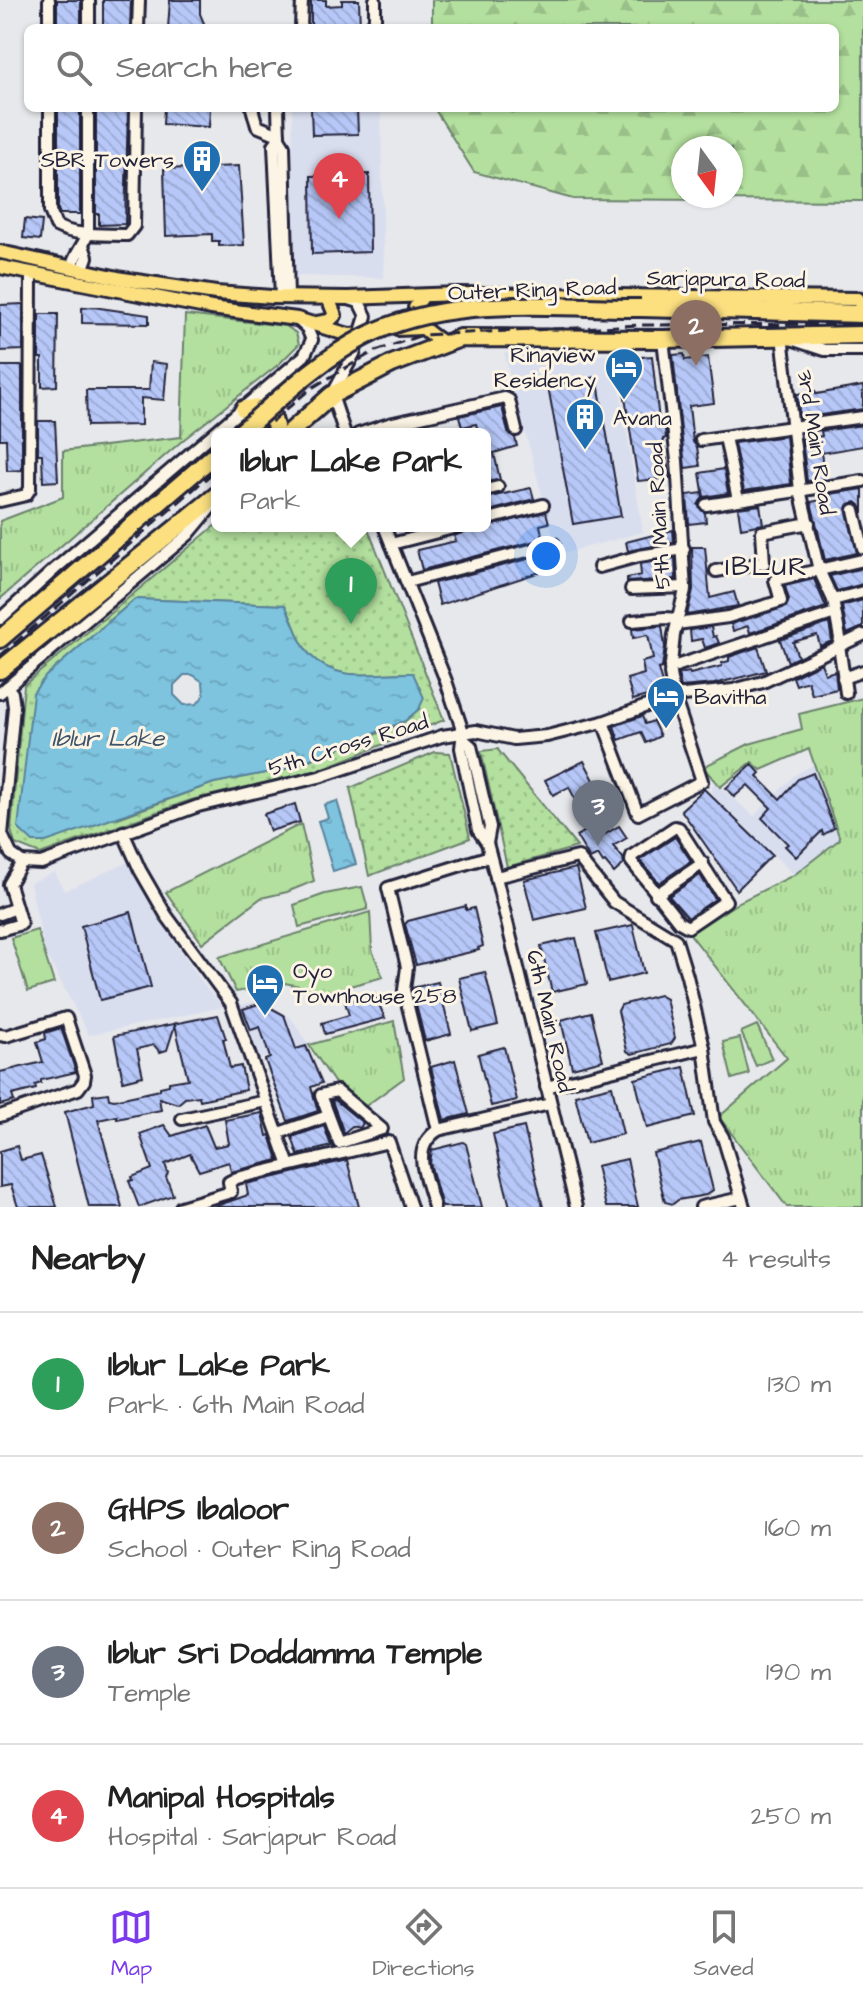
<!DOCTYPE html>
<meta charset="utf-8">
<style>
body{margin:0;font-family:"Architects Daughter",sans-serif;background:#f2f2f2;color:#222}
.compass{position:absolute;left:671px;top:136px;width:72px;height:72px;border-radius:50%;background:#fff;box-shadow:0 2px 6px #0004;rotate:165deg}
.you{position:absolute;left:546px;top:556px;width:28px;height:28px;margin:-20px;border:6px solid #fff;border-radius:50%;background:#1a73e8;box-shadow:0 0 0 12px #1a73e833}
.badge{display:grid;place-items:center;width:52px;height:52px;border-radius:50%;background:#7c3aed;color:#fff;font-size:26px;font-weight:700}
.pin{position:absolute;translate:-50% -66px;filter:drop-shadow(0 2px 4px #0008)}
.pin::after{content:'';position:absolute;top:42px;width:28px;height:24px;background:inherit;clip-path:polygon(0 0,100% 0,50% 100%)}
.popup{position:absolute;left:211px;top:428px;width:280px;height:104px;box-sizing:border-box;display:grid;place-content:center;border-radius:12px;background:#fff;filter:drop-shadow(0 2px 6px #0005);font-size:26px;white-space:nowrap;color:#767676}
.popup b{font-size:30px;color:#222}
.popup::after{content:'';position:absolute;left:50%;top:100%;margin-left:-16px;border:16px solid transparent;border-top-color:#fff}
.list{margin:0;padding:0;list-style:none}
h2{display:flex;justify-content:space-between;align-items:center;height:104px;margin:0;padding:0 32px;font-size:34px}
h2 small{font-size:26px;font-weight:400;color:#767676}
.list li{display:grid;grid-template-columns:52px 1fr auto;gap:24px;align-items:center;box-sizing:border-box;height:144px;padding:0 32px;border-top:2px solid #e0e0e0}
.list b{display:block;font-size:30px;white-space:nowrap}
.list p{margin:0;font-size:26px;white-space:nowrap;color:#767676}
.list em{font-size:26px;font-style:normal;color:#767676}
.icon{flex:none;width:44px;height:44px;fill:none;stroke:currentColor;stroke-width:2;stroke-linecap:round;stroke-linejoin:round}
.map{position:relative;flex:none;width:863px;height:1207px;overflow:hidden}
.search{position:absolute;background:#fff;box-shadow:0 2px 6px #0004;left:24px;right:24px;top:24px;height:88px;display:flex;align-items:center;gap:20px;box-sizing:border-box;padding:0 28px;border-radius:12px;color:#767676;font-size:30px}
.sheet{height:680px;background:#fff}
nav{display:flex;justify-content:space-around;align-items:center;box-sizing:border-box;height:112px;border-top:2px solid #e0e0e0;background:#fff;font-size:22px;color:#767676}
nav a{display:grid;justify-items:center;gap:4px}
nav .on{color:#7c3aed}
.map>svg:first-child{display:block}
.built{fill:#d9deef}
.grass{fill:url(#grass-tufts);stroke:#6a816c;stroke-width:2}
.forest{fill:url(#forest-firs);stroke:#6a816c;stroke-width:2;fill-rule:evenodd}
.park{fill:url(#park-dots);stroke:#6a816c;stroke-width:2;fill-rule:evenodd}
.pitch{fill:#b3e09e;stroke:#6a816c;stroke-width:2}
.water{fill:url(#water-ripples);stroke:#59839d;stroke-width:2;fill-rule:evenodd}
.building{fill:url(#building-back-hatch);stroke:#22223b;stroke-width:2}
.lines{fill:none;stroke-linecap:round;stroke-linejoin:round}
.minor-casing{stroke:#22223b;stroke-width:16}
.major-casing{stroke:#22223b;stroke-width:18}
.highway-casing{stroke:#22223b;stroke-width:22}
.minor{stroke:#fcf5e5;stroke-width:10}
.major{stroke:#fce080;stroke-width:12}
.highway{stroke:#fce080;stroke-width:16}
.rail{stroke:#22223b;stroke-width:3;stroke-dasharray:12 6;stroke-linecap:butt}
.highway-bridge-casing{stroke:#22223b;stroke-width:22;stroke-linecap:butt}
.highway-bridge{stroke:#fce080;stroke-width:16}
.labels{text-anchor:middle;stroke-width:6;stroke-linejoin:round;paint-order:stroke}
.poi-label{font-size:22px;fill:#22223b;stroke:#fcf5e5;text-anchor:start}
.street-label{font-size:22px;fill:#22223b;stroke:#fcf5e5}
.water-label{font-size:24px;font-style:italic;fill:#3e536c;stroke:#fcf5e5}
.quarter-label{font-size:26px;letter-spacing:2px;fill:#22223b;stroke:#fcf5e5}
</style>
<div class="map">
<svg width="863" height="1207" viewBox="0 0 863 1207">
<defs>
<pattern id="grass-tufts" width="24" height="20" patternUnits="userSpaceOnUse" patternTransform="scale(2)"><rect width="24" height="20" fill="#b3e09e"/><path d="M3 7l-1-3M5 7V3M7 7l1-3M15 17l-1-3M17 17v-4M19 17l1-3" fill="none" stroke="#9ac089"/></pattern>
<pattern id="forest-firs" width="22" height="20" patternUnits="userSpaceOnUse" patternTransform="scale(2)"><rect width="22" height="20" fill="#b3e09e"/><path d="M5 1l3.5 6h-7zM16 11l3.5 6h-7z" fill="#9ac089"/></pattern>
<pattern id="park-dots" width="8" height="8" patternUnits="userSpaceOnUse" patternTransform="scale(2)"><rect width="8" height="8" fill="#b3e09e"/><path d="M2 2h.1M6 6h.1" fill="none" stroke="#9ac089" stroke-width="1.8" stroke-linecap="round"/></pattern>
<pattern id="water-ripples" width="26" height="14" patternUnits="userSpaceOnUse" patternTransform="scale(2)"><rect width="26" height="14" fill="#7ec4df"/><path d="M2 4q2-2 4 0t4 0M15 11q2-2 4 0t4 0" fill="none" stroke="#6da8c0"/></pattern>
<pattern id="building-back-hatch" width="6" height="6" patternUnits="userSpaceOnUse" patternTransform="scale(2)"><rect width="6" height="6" fill="#b7c8f8"/><path d="M-1 5l2 2M0 0l6 6M5-1l2 2" fill="none" stroke="#9dacd6"/></pattern>
</defs>
<rect width="100%" height="100%" fill="#e7e8eb"/>
<filter id="ink" filterUnits="userSpaceOnUse"><feTurbulence type="fractalNoise" baseFrequency=".0125" numOctaves="2"/><feDisplacementMap in="SourceGraphic" scale="16" xChannelSelector="R" yChannelSelector="G"/><feConvolveMatrix kernelMatrix="1 2 1 2 8 2 1 2 1" color-interpolation-filters="sRGB"/></filter>
<g filter="url(#ink)">
<g class="built">
<path d="M292 108H381L384 278 295 276Z"/>
<path d="M504 353 614 355 643 532 558 555Z"/>
<path d="M814 764 840 839 794 875 711 793 714 782 754 816 795 775Z"/>
<path d="M128 862 159 918 206 988 223 1007 89 1035 45 952 30 883 55 872 64 891Z"/>
<path d="M262 1000 291 1018 309 1045 260 1059 240 1005Z"/>
</g>
<g class="grass">
<path d="M185 315 286 326 296 333 299 344 279 364 183 440 0 599V521L63 497V451L181 437Z"/>
<path d="M863 698V1207H787L719 1117 787 1058 690 934 739 902 794 875 840 839 809 749 761 770 752 762 720 787 703 767 749 744 802 729 799 714Z"/>
<path d="M301 824 314 881 287 892 261 898 202 943 166 892Z"/>
<path d="M370 912 372 950 383 977 328 992 285 983 236 992 219 957Z"/>
<path d="M394 1021 404 1078 363 1108 334 1082 309 1045Z"/>
</g>
<path class="forest" d="M432 0H863V201L573 199 474 172 434 108H835V28H432ZM683 148H731V196H683Z"/>
<g class="park">
<path d="M217 524 367 526 444 720 319 770 191 800 40 854 15 844 11 830 24 685ZM135 599 285 605C293 620 299 644 311 656 338 684 377 672 412 673L419 709 405 721 384 731 286 769 214 783 118 818 33 693 46 676Z"/>
<path d="M498 749V750L577 847 507 867 481 751Z"/>
<path d="M435 752 450 753 470 838 369 876 350 788Z"/>
</g>
<g class="pitch">
<path d="M362 887 368 909 299 927 294 905 325 894Z"/>
<path d="M37 930 54 983 28 991 11 938Z"/>
<path d="M757 1025 772 1059 756 1066 741 1032Z"/>
<path d="M740 1038 749 1074 732 1079 723 1042Z"/>
</g>
<g class="water">
<path d="M135 599 285 605C293 620 299 644 311 656 339 684 377 672 413 673L424 698 419 709 405 721 286 769 214 783 46 842H33L18 828 33 693 46 676ZM184 675H193L203 682 204 695 197 704 184 705 174 695V685Z"/>
<path d="M337 801 356 864 333 871 318 821 328 818 324 805Z"/>
</g>
<g class="building">
<rect x="57" y="0" width="24" height="28"/>
<path d="M103 0H131L130 28H103Z"/>
<path d="M170 0H200V14L206 28H168Z"/>
<path d="M311 0H326V6L342 5V0H359L360 28H344L343 25 311 28Z"/>
<path d="M58 108H80V214H60L58 209Z"/>
<path d="M96 108H128L125 224 99 225V214H96Z"/>
<path d="M164 108H210L209 127 163 124Z"/>
<path d="M311 108H357L358 134 312 135Z"/>
<path d="M239 166 244 245 219 246V241H212V234L166 236 164 169Z"/>
<path d="M369 174 370 252 312 254 311 176Z"/>
<path d="M25 219 42 221 40 240 23 238Z"/>
<path d="M23 304V350L0 351V305Z"/>
<path d="M93 307 149 315V324L82 323V308Z"/>
<path d="M39 314H58L57 386 42 387V358H39Z"/>
<path d="M684 354 685 360 708 357 714 403 689 406 693 442 697 447 700 466 685 468 673 355Z"/>
<path d="M652 356 659 421 664 420 666 438 663 439 670 478 638 481 619 359Z"/>
<path d="M151 362 167 364 164 400 141 398V425L87 426 86 390H149Z"/>
<path d="M0 366H22V470L7 471 6 439H0Z"/>
<path d="M597 377 621 516 573 524 548 386Z"/>
<path d="M863 386V409L800 418 797 394 815 391 816 394Z"/>
<path d="M502 407 508 432 515 438 517 446 494 453 500 480 485 482V434H479L476 424 462 427 459 416Z"/>
<path d="M38 421H55L58 481 43 482 42 454H38Z"/>
<path d="M863 425V446L821 453 825 479 807 481 802 439 822 436 821 431Z"/>
<path d="M786 436 791 484 744 491 734 443Z"/>
<path d="M724 469 728 493 704 497 700 473Z"/>
<path d="M531 488 534 499 485 512V498Z"/>
<path d="M863 489V513L860 505 856 502 849 504 846 508 857 553 825 560 811 502 831 498 830 494Z"/>
<path d="M702 493 703 498 698 505 705 513 706 522 689 524 687 495Z"/>
<path d="M760 505 763 524 741 528 738 508Z"/>
<path d="M546 512 549 523 540 525 543 539 422 570 417 550 456 541 454 536 467 531Z"/>
<path d="M673 530 674 542 628 551 626 542Z"/>
<path d="M692 547H705L710 598 734 592 738 606 687 615 693 590Z"/>
<path d="M544 555 547 567 543 571 440 605 434 583Z"/>
<path d="M675 558 676 579 627 582V578L641 575 640 564Z"/>
<path d="M863 568V584L837 591 830 576Z"/>
<path d="M814 579 826 607 750 633 748 626 733 631 731 624 786 607 789 600 785 586Z"/>
<path d="M863 600V627L847 634 842 606Z"/>
<path d="M829 623 832 641 820 646 817 635 793 642 798 657 788 662 780 640Z"/>
<path d="M662 626 665 647 662 668 658 669 664 691 633 700 627 679 644 674 642 662 653 659 648 635 633 638 632 629Z"/>
<path d="M711 627 713 637 716 636 719 643 705 648 702 639 691 641 690 630Z"/>
<path d="M758 647 766 671 714 684 681 687 678 674 689 672 690 674 722 666V663L729 661V657Z"/>
<path d="M821 663 825 674 835 671 837 689 812 695 808 681 796 685 793 677Z"/>
<path d="M642 716 645 724 653 721 660 736 646 743 641 732 619 740 614 726Z"/>
<path d="M584 761 597 786 600 784 609 799 583 814 569 787 553 795 545 780Z"/>
<path d="M752 764 760 773 757 776 780 799 798 779 813 773 834 828 823 835 822 831 796 857 785 846 788 844 762 818 771 808 748 785 734 797 726 788Z"/>
<path d="M704 789 772 855 737 890 681 810Z"/>
<path d="M295 804 300 822 270 831 264 814Z"/>
<path d="M619 826 627 838 613 846 623 858 624 864 614 873 605 862 603 863 598 855 590 859 576 836 587 830 593 841Z"/>
<path d="M675 837 691 861 659 883 640 860Z"/>
<path d="M576 868 586 908 534 920 524 880Z"/>
<path d="M700 875 715 899 688 918 669 896Z"/>
<path d="M466 906V910L474 908 483 946 478 948 479 950 416 965 405 924 408 921Z"/>
<path d="M131 912 151 987 100 1000 81 926Z"/>
<path d="M633 925 644 973 608 982 596 933Z"/>
<path d="M576 938 587 984 552 992 541 946Z"/>
<path d="M485 972 498 1025 472 1031 459 978Z"/>
<path d="M438 982 451 1034 425 1041 412 988Z"/>
<path d="M374 993 385 1018 325 1034 322 1023 349 1015 345 1002Z"/>
<path d="M659 995 666 999 675 1038 671 1044 632 1054 627 1051 618 1011 621 1005Z"/>
<path d="M262 1003 284 1015 296 1049 306 1046 322 1083 311 1087 318 1111 288 1121 265 1060 270 1058 260 1027 251 1030 243 1009Z"/>
<path d="M591 1012 603 1060 572 1068 561 1020Z"/>
<path d="M218 1015 226 1039H223L230 1068 241 1066 246 1090 200 1100 199 1096 185 1098 178 1104 159 1098 161 1110 117 1119V1116L98 1120 122 1207H89L65 1112 94 1104 93 1095 108 1093 109 1099 114 1100 160 1090V1087L169 1085V1082L188 1079 175 1025 167 1050 160 1052 154 1045 137 1049 143 1076 123 1081 114 1036Z"/>
<path d="M61 1028 76 1072 41 1080V1083L35 1085 36 1089 12 1095 14 1101 0 1105V1072L43 1062 37 1042 46 1039 45 1033Z"/>
<path d="M504 1047 517 1100 491 1106 478 1054Z"/>
<path d="M455 1060 469 1114 444 1120 431 1067Z"/>
<path d="M684 1067 695 1116 647 1128 635 1079Z"/>
<path d="M612 1086 623 1134 587 1143 575 1095Z"/>
<path d="M335 1100 363 1123 360 1128 352 1126 344 1133 332 1101Z"/>
<path d="M262 1113 267 1136 270 1135 278 1160 231 1172 229 1162 199 1171 190 1154 165 1164 168 1173 166 1177 173 1195 139 1207 129 1181 133 1180 132 1177 152 1169 140 1134 164 1125 172 1136 205 1125 214 1147 229 1144 225 1120Z"/>
<path d="M324 1126 331 1146 298 1155 292 1137Z"/>
<path d="M524 1127 543 1207H510L501 1171 493 1134Z"/>
<path d="M463 1142 466 1144 482 1207H442L430 1163 432 1150Z"/>
<path d="M701 1142 713 1190 706 1195 678 1200 673 1204 665 1202 653 1153Z"/>
<path d="M17 1146 21 1160 41 1155 57 1207H18L11 1185 0 1187V1151Z"/>
<path d="M627 1159 638 1207H606L596 1166Z"/>
<path d="M347 1160 359 1207H213L248 1195 246 1184Z"/>
</g>
<g class="lines">
<defs>
<g id="minor">
<path d="M49 0V28"/>
<path d="M89 28V0"/>
<path d="M138 28 139 0"/>
<path d="M301 28 302 0"/>
<path d="M370 28 375 20V0"/>
<path d="M50 108V211L56 226C77 237 104 234 127 235L134 226 136 108"/>
<path d="M252 108 257 126 279 135"/>
<path d="M278 108 279 138 284 146 288 297"/>
<path d="M279 138 274 145 281 297"/>
<path d="M71 268C75 254 82 247 88 234V108"/>
<path d="M82 271 87 257 83 245"/>
<path d="M345 434 332 395 354 354 366 316 359 302 349 299"/>
<path d="M358 434 389 424 505 398 509 400 516 430"/>
<path d="M725 437 738 500"/>
<path d="M701 440 863 417"/>
<path d="M485 490 498 487"/>
<path d="M0 501 26 495 30 489 31 274"/>
<path d="M706 505 863 481"/>
<path d="M854 510 863 548"/>
<path d="M485 520 543 505"/>
<path d="M384 526 446 681 463 732 461 748 478 830 487 843 496 877 576 1207"/>
<path d="M391 544 461 526"/>
<path d="M599 567 639 556 684 549"/>
<path d="M716 571 764 563 762 532 809 523"/>
<path d="M407 582 554 544"/>
<path d="M631 589 685 587"/>
<path d="M833 600 863 592"/>
<path d="M0 619 55 569 304 356 312 340 307 328 298 320"/>
<path d="M632 621 665 618 678 619"/>
<path d="M677 624 728 617 781 601 775 580 863 560"/>
<path d="M670 668 835 613"/>
<path d="M843 678 863 671"/>
<path d="M7 687 12 693 14 707 2 835 11 854 22 862 41 863 198 806 319 777 442 736 476 731 514 739 547 736 603 722 674 696 733 690 763 682 863 635"/>
<path d="M0 693 188 535 213 505"/>
<path d="M846 693 839 645 840 638 833 600 819 570 800 490 782 336 824 350H863"/>
<path d="M603 722 638 814 702 781 674 696 670 674 674 635 685 590 677 461 663 339"/>
<path d="M463 739 471 746 490 827 487 843"/>
<path d="M675 827 679 828 726 901 688 927 679 922 631 861 632 856Z"/>
<path d="M123 832 140 870 166 915 231 1003 287 1160"/>
<path d="M496 877 578 857 614 902 676 940 687 976 704 1048 714 1122 723 1137 744 1207"/>
<path d="M656 895 703 863"/>
<path d="M0 914 16 908"/>
<path d="M0 930 21 924 9 884 22 862"/>
<path d="M0 1035 6 1036 66 1018 85 1075 84 1081 78 1089 0 1116"/>
<path d="M546 1087 704 1048"/>
<path d="M337 1091 382 1129 339 1143 321 1095Z"/>
<path d="M182 1119 266 1101"/>
<path d="M438 1130 404 990 407 967 388 888 490 856"/>
<path d="M279 1133 328 1116"/>
<path d="M181 1207 231 1192 229 1182 237 1178 389 1142 411 1207"/>
<path d="M434 1207C427 1179 409 1149 438 1130L550 1104"/>
<path d="M701 1207 741 1198"/>
</g>
<g id="major">
<path d="M0 252 123 279 216 293 272 297 348 298 458 294 858 299 863 309"/>
<path d="M0 267 211 308 297 319 349 335 367 334"/>
<path d="M422 297 415 308C417 327 429 333 443 343"/>
<path d="M317 323 329 321 335 315 328 298"/>
<path d="M397 329 422 328"/>
</g>
<g id="highway">
<path d="M641 308 863 314"/>
<path d="M244 409 265 408 271 412 275 426 273 434"/>
<path d="M288 434 332 395 392 364 460 338 663 339 863 335"/>
<path d="M0 639 217 453"/>
<path d="M0 670 217 495"/>
</g>
</defs>
<use href="#minor" class="minor-casing"/>
<use href="#major" class="major-casing"/>
<use href="#highway" class="highway-casing"/>
<use href="#minor" class="minor"/>
<use href="#major" class="major"/>
<use href="#highway" class="highway"/>
<g class="rail">
<path d="M258 434 310 389 373 352 422 335 642 325 863 324"/>
<path d="M0 656 217 469"/>
</g>
<defs>
<path id="highway-bridge" d="M239 434C278 400 318 361 364 337 447 294 551 308 641 308"/>
</defs>
<use href="#highway-bridge" class="highway-bridge-casing"/>
<use href="#highway-bridge" class="highway-bridge"/>
</g>
</g>
<defs>
<symbol id="building-pin" viewBox="-11 -11 22 30"><path d="M0 17L-7.5 6A9.5 9.5 0 1 1 7.5 6Z" fill="#1f6fb2" stroke="#fcf5e5"/><path d="M-4-6H4V6H1V3H-1V6H-4ZM-2.5-4.3h1.7v1.8h-1.7ZM.8-4.3h1.7v1.8H.8ZM-2.5-1h1.7V.8h-1.7ZM.8-1h1.7V.8H.8Z" fill="#fff"/></symbol>
<symbol id="hotel-pin" viewBox="-11 -11 22 30"><path d="M0 17L-7.5 6A9.5 9.5 0 1 1 7.5 6Z" fill="#1f6fb2" stroke="#fcf5e5"/><path d="M-6-4.5h1.5V1H6V5H4.5V3h-9V5H-6ZM-4 0a1.8 1.8 0 1 1 3.6 0ZM.5 0V-2.5h3Q6-2.5 6 0Z" fill="#fff"/></symbol>
</defs>
<g fill-rule="evenodd">
<use href="#building-pin" x="180" y="137" width="44" height="60"/>
<use href="#hotel-pin" x="602" y="345" width="44" height="60"/>
<use href="#building-pin" x="563" y="395" width="44" height="60"/>
<use href="#hotel-pin" x="644" y="674" width="44" height="60"/>
<use href="#hotel-pin" x="243" y="961" width="44" height="60"/>
</g>
<g class="labels">
<g class="poi-label">
<text x="174" y="167" text-anchor="end">SBR Towers</text>
<text x="596" y="362" text-anchor="end">Ringview<tspan x="596" dy="25">Residency</tspan></text>
<text x="613" y="425">Avana</text>
<text x="694" y="704">Bavitha</text>
<text x="293" y="978">Oyo<tspan x="293" dy="25">Townhouse 258</tspan></text>
</g>
<g class="street-label">
<text transform="translate(726 278) rotate(1)" y="8">Sarjapura Road</text>
<text transform="translate(532 289) rotate(-2)" y="8">Outer Ring Road</text>
<text transform="translate(817 442) rotate(81)" y="8">3rd Main Road</text>
<text transform="translate(658 516) rotate(-93)" y="8">5th Main Road</text>
<text transform="translate(348 744) rotate(-17)" y="8">5th Cross Road</text>
<text transform="translate(551 1021) rotate(77)" y="8">6th Main Road</text>
</g>
<g class="water-label">
<text x="108" y="746">Iblur Lake</text>
</g>
<g class="quarter-label">
<text x="767" y="575">IBLUR</text>
</g>
</g>
</svg>
<svg class="compass" viewBox="-18 -18 36 36"><path d="M0-13l5 13h-10z" fill="#e53935"/><path d="M0 13l5-13h-10z" fill="#767676"/></svg>
<div class="you"></div>
<div class="pin badge" style="left:351px;top:624px;background:#2e9e5b">1</div>
<div class="popup"><b>Iblur Lake Park</b>Park</div>
<div class="pin badge" style="left:696px;top:366px;background:#8d6e63">2</div>
<div class="pin badge" style="left:598px;top:846px;background:#6b7280">3</div>
<div class="pin badge" style="left:339px;top:219px;background:#e0444e">4</div>
<div class="search"><svg class="icon" aria-label="search" viewBox="0 0 24 24"><circle cx="10" cy="10" r="6"/><path d="M15 15l6 6"/></svg>Search here</div>
</div>
<section class="sheet">
<h2>Nearby<small>4 results</small></h2>
<ul class="list">
<li><span class="badge" style="background:#2e9e5b">1</span><div><b>Iblur Lake Park</b><p>Park · 6th Main Road</p></div><em>130 m</em></li>
<li><span class="badge" style="background:#8d6e63">2</span><div><b>GHPS Ibaloor</b><p>School · Outer Ring Road</p></div><em>160 m</em></li>
<li><span class="badge" style="background:#6b7280">3</span><div><b>Iblur Sri Doddamma Temple</b><p>Temple</p></div><em>190 m</em></li>
<li><span class="badge" style="background:#e0444e">4</span><div><b>Manipal Hospitals</b><p>Hospital · Sarjapur Road</p></div><em>250 m</em></li>
</ul>
</section>
<nav>
<a class="on"><svg class="icon" aria-label="map" viewBox="0 0 24 24"><path d="M3 6l6-2 6 2 6-2v14l-6 2-6-2-6 2zM9 4v14M15 6v14"/></svg>Map</a>
<a><svg class="icon" aria-label="directions" viewBox="0 0 24 24"><path d="M12 3l9 9-9 9-9-9zM9 14v-3h6M13 9l2 2-2 2"/></svg>Directions</a>
<a><svg class="icon" aria-label="saved" viewBox="0 0 24 24"><path d="M7 4h10v16l-5-4-5 4z"/></svg>Saved</a>
</nav>
